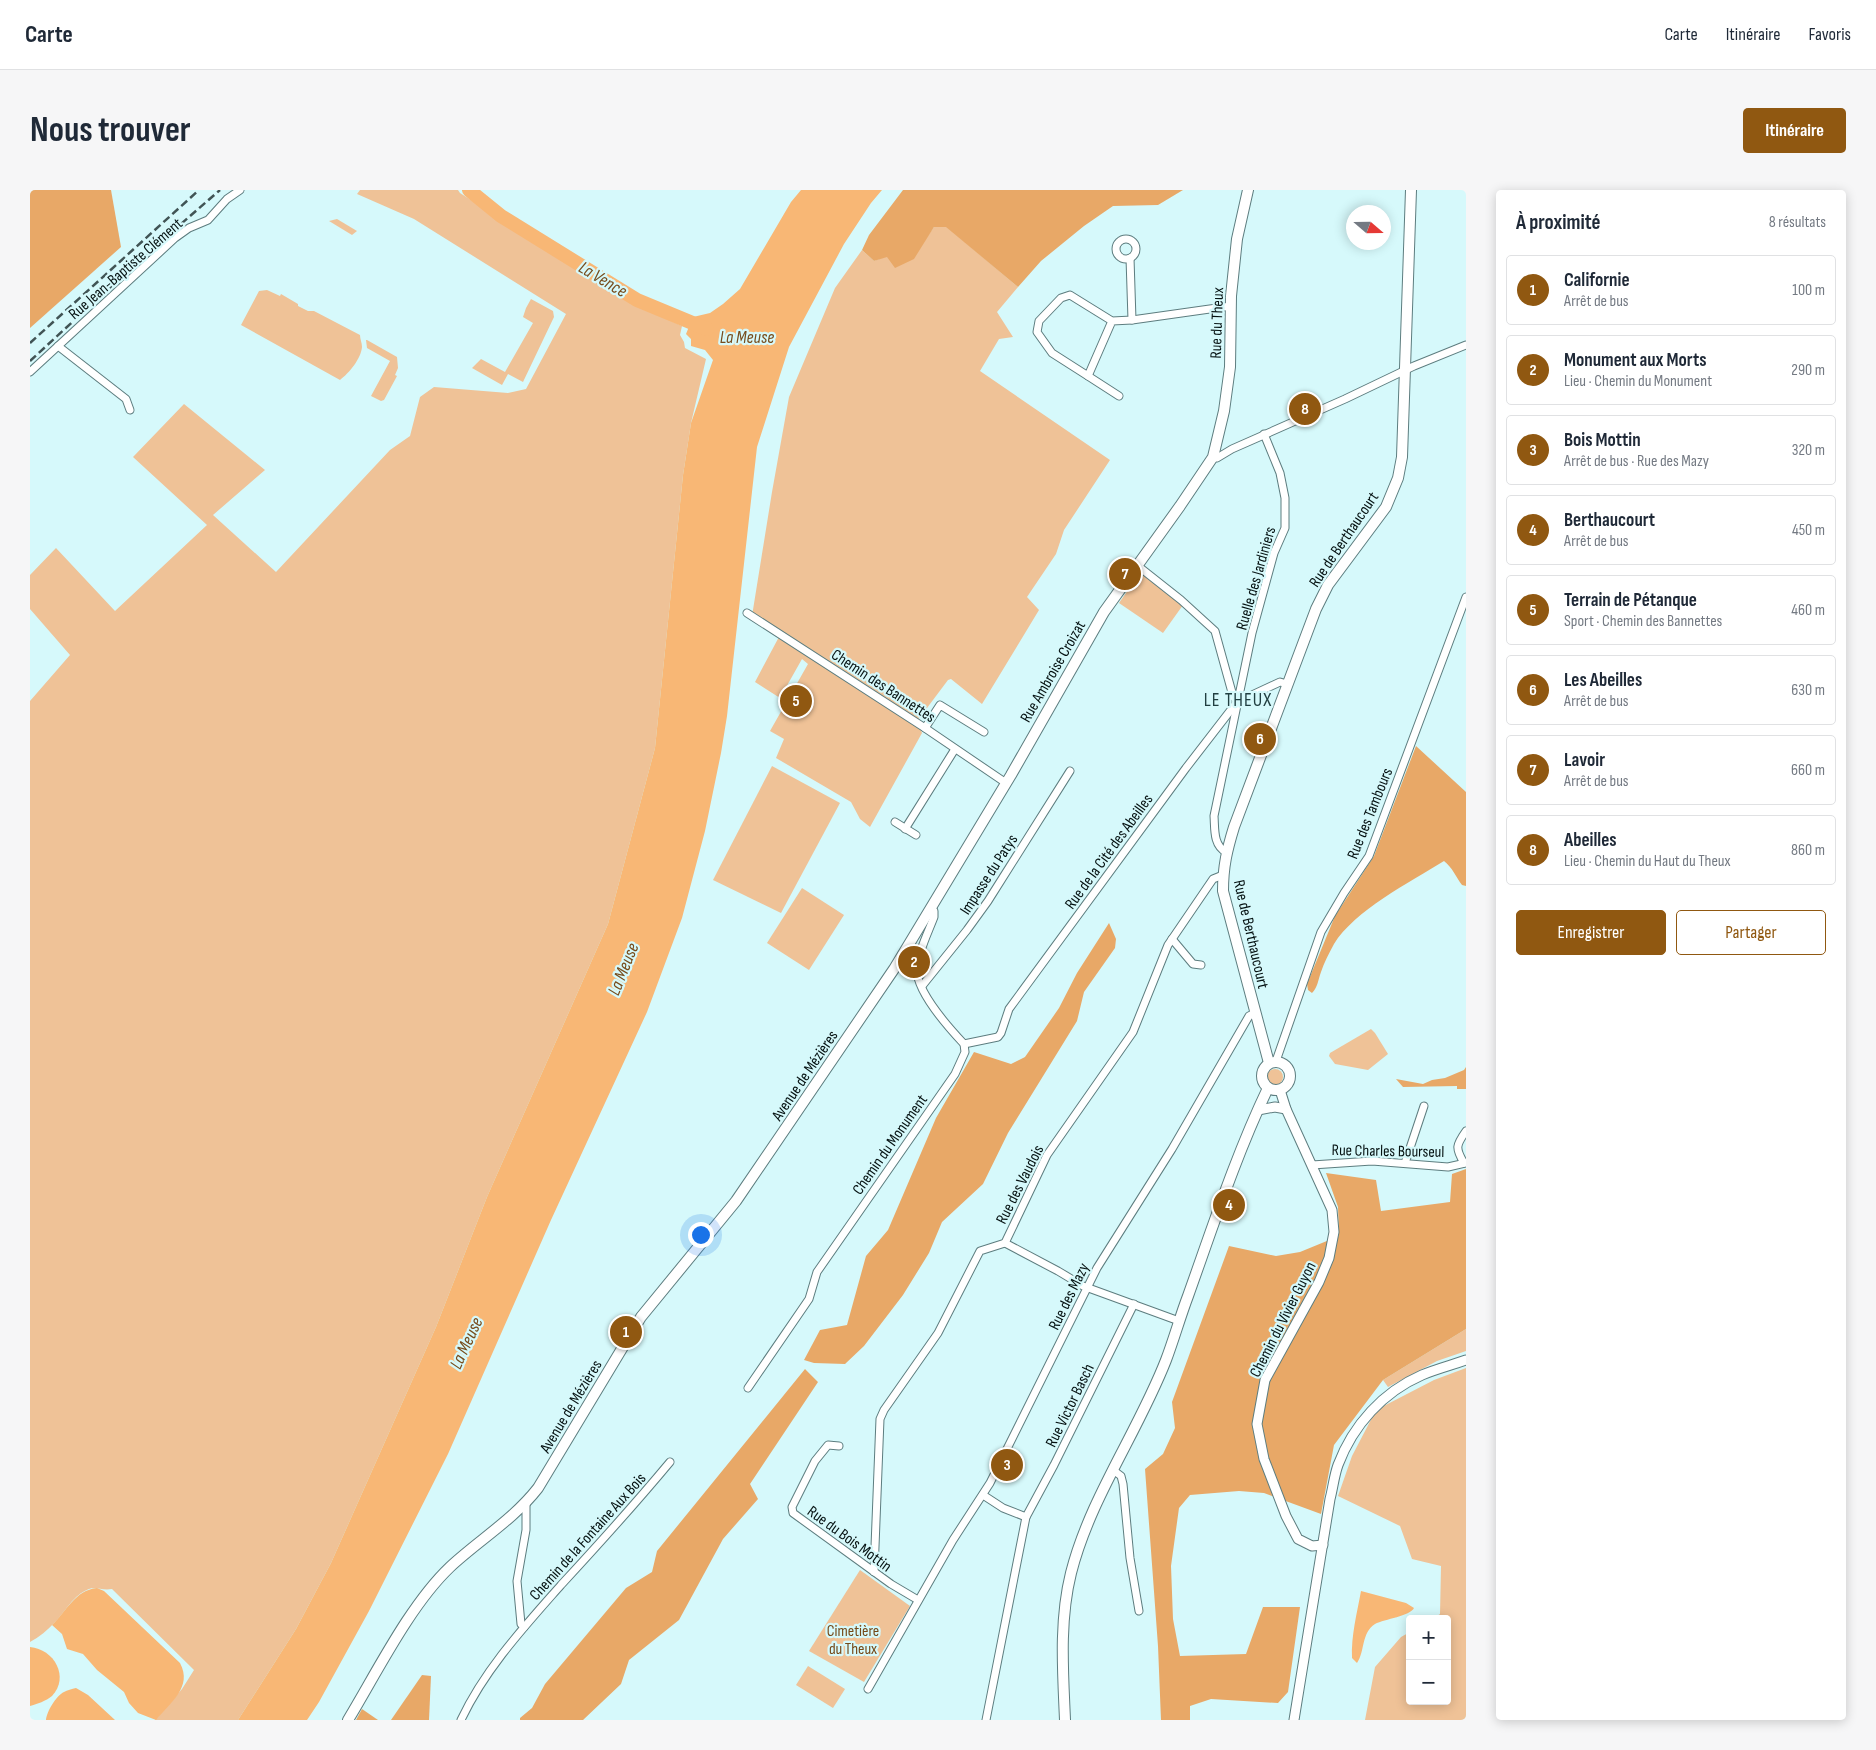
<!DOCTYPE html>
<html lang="fr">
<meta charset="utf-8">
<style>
body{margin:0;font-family:"Sofia Sans Condensed",sans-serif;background:#f6f6f7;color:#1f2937}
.controls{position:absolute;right:15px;bottom:15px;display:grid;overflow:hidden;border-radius:5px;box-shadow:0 2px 12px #0003}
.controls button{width:45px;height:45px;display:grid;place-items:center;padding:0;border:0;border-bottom:1px solid #e0e1e3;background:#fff;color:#1f2937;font:25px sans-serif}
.compass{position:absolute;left:1316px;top:15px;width:45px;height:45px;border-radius:50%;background:#fff;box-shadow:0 2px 12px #0003;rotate:110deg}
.you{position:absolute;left:670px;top:1044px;width:18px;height:18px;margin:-12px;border:4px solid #fff;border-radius:50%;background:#1a73e8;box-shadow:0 0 0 8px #1a73e833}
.badge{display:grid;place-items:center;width:32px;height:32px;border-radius:50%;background:#905811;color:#fff;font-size:16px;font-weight:700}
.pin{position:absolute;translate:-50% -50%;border:2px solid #fff;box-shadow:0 1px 5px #0006}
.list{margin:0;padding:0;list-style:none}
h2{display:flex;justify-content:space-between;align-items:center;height:65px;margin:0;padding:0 20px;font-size:21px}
h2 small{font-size:16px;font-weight:400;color:#747a83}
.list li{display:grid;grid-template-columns:32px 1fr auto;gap:15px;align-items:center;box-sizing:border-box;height:70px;margin:0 10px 10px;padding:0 10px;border:1px solid #e0e1e3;border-radius:5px}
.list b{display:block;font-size:19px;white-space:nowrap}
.list p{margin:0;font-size:16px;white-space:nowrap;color:#747a83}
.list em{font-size:16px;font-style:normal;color:#747a83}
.actions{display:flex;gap:10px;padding:15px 20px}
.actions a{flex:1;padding:11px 0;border:1px solid #905811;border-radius:5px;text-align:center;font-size:18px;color:#905811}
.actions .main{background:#905811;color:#fff}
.map{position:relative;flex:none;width:1436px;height:1530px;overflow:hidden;border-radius:5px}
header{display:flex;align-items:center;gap:30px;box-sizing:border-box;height:70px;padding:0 25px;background:#fff;border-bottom:1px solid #e0e1e3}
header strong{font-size:24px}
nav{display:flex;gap:28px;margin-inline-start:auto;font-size:18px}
.intro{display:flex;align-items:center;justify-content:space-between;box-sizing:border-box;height:120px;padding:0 30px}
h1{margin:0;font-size:35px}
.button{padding:12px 22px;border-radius:5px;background:#905811;color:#fff;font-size:18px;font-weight:700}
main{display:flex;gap:30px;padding:0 30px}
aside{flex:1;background:#fff;border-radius:5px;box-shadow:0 2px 12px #0003}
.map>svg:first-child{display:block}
.green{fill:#efc297}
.forest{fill:#e8a867}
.water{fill:#f8b775}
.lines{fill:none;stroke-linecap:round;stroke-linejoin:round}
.river{stroke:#f8b775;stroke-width:14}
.minor-casing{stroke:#5d7d7f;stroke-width:9}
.tertiary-casing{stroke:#5d7d7f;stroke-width:11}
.secondary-casing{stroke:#5d7d7f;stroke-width:12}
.minor{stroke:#fff;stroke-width:7}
.tertiary{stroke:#fff;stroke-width:9}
.secondary{stroke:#fff;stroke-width:10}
.rail{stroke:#415455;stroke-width:2.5;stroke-dasharray:8 4;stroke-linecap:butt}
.labels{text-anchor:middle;stroke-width:4.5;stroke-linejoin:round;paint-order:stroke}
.street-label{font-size:16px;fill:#051111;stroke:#d6f9fb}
.park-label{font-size:16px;fill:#744918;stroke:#d6f9fb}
.water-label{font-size:18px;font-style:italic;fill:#774c1c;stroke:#d6f9fb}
.quarter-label{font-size:19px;letter-spacing:1px;fill:#213f41;stroke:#d6f9fb}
</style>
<header>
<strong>Carte</strong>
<nav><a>Carte</a><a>Itinéraire</a><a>Favoris</a></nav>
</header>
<div class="intro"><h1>Nous trouver</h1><a class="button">Itinéraire</a></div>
<main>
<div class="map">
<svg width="1436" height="1530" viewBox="0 0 1436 1530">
<rect width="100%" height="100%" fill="#d6f9fb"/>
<g class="green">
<path d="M330 0H428L430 3 595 110 652 136 650 145 654 152 655 158 676 169 661 233 653 285 625 558 578 734 457 1007 406 1137 301 1373 266 1439 208 1530H125L152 1499 164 1480 82 1399C72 1401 66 1396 59 1399 43 1405 36 1421 25 1432 18 1440 9 1447 0 1452V511L40 465 0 419V385L26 358 85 421 177 335 103 267 154 214 235 280 183 325 246 382 360 260 380 246 390 207 404 197 478 203 496 199 536 124 384 29 327 4Z"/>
<path d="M307 29 327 41 322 45 299 31Z"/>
<path d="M904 37H917L988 97 967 122 983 147 969 149 950 181 1080 270 1034 340 1026 364 997 407 1009 420 952 514 921 489 918 490 888 530 892 543 840 637 830 629 821 612 746 568 754 549 740 541 778 474 772 469 750 508 725 492 750 445 722 426 742 302 759 207 805 98 832 60 844 71 894 51Z"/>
<path d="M237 100 250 106 251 104 268 114V116L278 121H284L330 145C330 149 332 153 332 157 331 169 319 183 310 190L211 135 229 101Z"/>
<path d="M501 109 523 121 524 127 493 192 478 184 472 195 442 178 451 169 475 182 503 133 493 127 496 118Z"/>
<path d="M336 150H337L367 167 368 178 365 185 367 186 354 210 351 211 341 206 360 171 337 158Z"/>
<path d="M1110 383 1153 415 1133 443 1089 413Z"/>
<path d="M742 576 810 613 751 723 683 690Z"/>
<path d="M772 698 814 725 779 780 737 753Z"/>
<path d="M1341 839 1345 843 1358 864 1338 880 1305 874 1299 866 1300 863Z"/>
<circle cx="1245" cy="887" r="8"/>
<path d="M1436 1139V1161L1407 1171 1358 1197 1353 1190Z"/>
<path d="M1436 1178V1530H1335L1345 1477 1371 1447 1380 1442V1511H1417V1429H1403L1410 1424 1411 1376 1382 1369 1370 1336 1308 1306 1322 1266 1346 1220 1404 1190Z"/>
<path d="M830 1380 880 1416 834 1492 779 1461Z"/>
<path d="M778 1476 815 1499 803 1518 766 1495Z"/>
</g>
<g class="forest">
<path d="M0 0H81L91 57 0 138Z"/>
<path d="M873 0H1153L1128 15 1083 16 1054 36 1011 71 988 97 916 37H904L884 69 865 78 857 67 844 71 832 60 839 45Z"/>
<path d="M1386 556 1436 602V696L1432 695C1426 687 1422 677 1414 671 1380 692 1324 721 1304 754 1299 763 1294 773 1291 782 1288 790 1288 797 1282 803L1278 800 1277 794 1305 726 1344 666Z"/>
<path d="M1079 733 1086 749 1085 758 1054 802 1047 831 978 943 953 994 912 1032 899 1063 873 1105 834 1156 815 1174 784 1173 774 1170 790 1140 817 1135 836 1066 858 1040 906 928 944 862 981 874 995 867 1029 818 1047 783Z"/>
<path d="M1436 877V899H1427V896L1373 897 1366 889 1393 894 1402 890 1415 888 1434 880Z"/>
<path d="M1436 979V1139L1353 1190 1304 1255 1291 1324 1234 1303 1209 1301 1160 1305 1149 1318 1141 1376 1143 1429 1150 1466 1216 1464 1233 1417H1270L1258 1502 1248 1513 1181 1509 1160 1516V1530H1131L1128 1456 1115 1279 1133 1264 1145 1238 1142 1212 1199 1056 1246 1066 1270 1062 1309 1046 1308 1017 1296 983 1346 990 1351 1021 1420 1012 1422 984Z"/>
<path d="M775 1179 788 1192 720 1294 728 1309 693 1349 649 1430 599 1470 591 1494 553 1530H490V1528L502 1518 515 1494 596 1398 622 1382 627 1361Z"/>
<path d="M392 1485 401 1486 399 1530H361Z"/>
<path d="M332 1519 348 1530H326Z"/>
</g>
<g class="water">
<path d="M771 0H852L841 13 814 54 759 157 727 257 697 526 691 563 675 641 652 728 617 822 521 1030 418 1264 339 1421 289 1512 277 1530H208L266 1439 301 1373 406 1137 457 1007 578 734 625 558 653 285 661 233 683 170 675 160 661 156V149L656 144 663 127 680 123 693 114 710 99 761 12Z"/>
<path d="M67 1398 74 1401 150 1473C163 1497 140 1513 126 1530L108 1523 99 1513 94 1502 67 1480 53 1464 37 1459 32 1444 22 1435C36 1422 45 1400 67 1398Z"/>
<path d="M1331 1401 1376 1413 1384 1418C1380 1426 1355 1429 1345 1434 1331 1443 1335 1462 1327 1473L1322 1468C1321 1446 1327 1423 1331 1401Z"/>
<path d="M0 1457C24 1459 40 1487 22 1506 16 1511 7 1514 0 1516Z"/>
<path d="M46 1498 58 1505 85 1530H16C17 1521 26 1506 34 1502 37 1500 42 1499 46 1498Z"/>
</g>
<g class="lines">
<path class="river" d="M439 0 471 26 607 110 677 139"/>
<defs>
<g id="minor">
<circle cx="1096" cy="59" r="10"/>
<path d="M1100 68 1102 130"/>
<path d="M1082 131 1058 186 1022 163 1007 142 1009 131 1031 108 1040 105 1082 131 1102 130 1201 116"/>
<path d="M28 156 96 209 100 220"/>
<path d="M0 182 145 48 159 38 178 30 197 9 210 0"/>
<path d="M1058 186 1089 206"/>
<path d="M1183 267 1187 268 1202 259 1315 209 1384 176 1436 155"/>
<path d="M1108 376 1151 410 1185 441 1203 506 1207 512"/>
<path d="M717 423 895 538 976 593"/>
<path d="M895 538 910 515 954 542"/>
<path d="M865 632 886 645"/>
<path d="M875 639 925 559"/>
<path d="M1196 662C1183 655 1185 639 1184 626L1222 443 1244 363 1255 338V308L1250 283 1234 244"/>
<path d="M1142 749 1163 774 1171 775"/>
<path d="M892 796 937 740 958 711 1040 581"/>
<path d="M934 854 968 847 971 843 979 819 1156 578 1207 512 1250 492 1257 494"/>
<path d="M1246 871 1291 742 1314 703 1339 666 1436 407"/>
<path d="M1375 973 1394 916"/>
<path d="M1434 973C1425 958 1426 955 1436 941"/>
<path d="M1282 975 1342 971 1418 977 1436 973"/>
<path d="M975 1053 1028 1081 1053 1096 1149 1131"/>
<path d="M718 1198 779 1109 787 1082 925 884 935 862 934 854C919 838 886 801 887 779 888 762 898 743 904 727V721L901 719"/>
<path d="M809 1256 798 1255 785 1271 762 1317 763 1323 861 1394 888 1410"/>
<path d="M1083 1280 1091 1286 1093 1294 1100 1368 1109 1421"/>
<path d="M953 1305 973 1318 996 1327"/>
<path d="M844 1382 850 1229 854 1220 908 1143 950 1061 975 1053 1017 965 1103 842 1138 755 1183 689 1193 685"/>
<path d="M494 1437 491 1434 487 1391 496 1340V1314"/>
<path d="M838 1499 923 1350 960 1293 1067 1078 1142 959 1219 826 1225 823"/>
<path d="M431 1530C455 1479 494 1437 531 1395 568 1355 605 1314 640 1272"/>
<path d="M956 1530 996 1327 1024 1275 1104 1114"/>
</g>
<g id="tertiary">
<path d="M1250 900 1256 919 1302 1020 1304 1042 1299 1068 1289 1092 1235 1190 1227 1234 1234 1269 1256 1326 1268 1349 1282 1356 1293 1355"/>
<path d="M1228 920 1245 917 1256 919"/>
<path d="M1264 1530 1300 1309C1303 1298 1304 1286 1308 1275 1323 1235 1353 1202 1392 1185 1406 1179 1422 1175 1436 1170"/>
</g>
<g id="secondary">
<circle cx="1246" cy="886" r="14"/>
<path d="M1239 873 1193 701C1193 676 1197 660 1204 637L1286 419 1298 395 1356 317 1368 288 1372 267 1381 0"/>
<path d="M318 1530C347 1482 380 1415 420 1377 449 1350 483 1330 508 1298L611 1127 706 1011 864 779 981 585 1074 422 1150 316 1183 267 1194 221 1200 177 1201 106 1207 49 1218 0"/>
<path d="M1035 1530C1033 1482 1029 1431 1041 1383 1060 1308 1108 1242 1136 1170 1144 1149 1150 1127 1158 1106 1183 1036 1206 965 1238 898"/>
</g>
</defs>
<use href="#minor" class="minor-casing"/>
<use href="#tertiary" class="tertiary-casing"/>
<use href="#secondary" class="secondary-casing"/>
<use href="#minor" class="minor"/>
<use href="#tertiary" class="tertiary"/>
<use href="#secondary" class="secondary"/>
<g class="rail">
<path d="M0 153 169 0"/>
<path d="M0 171 113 67 190 0"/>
</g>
</g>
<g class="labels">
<g class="street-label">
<text transform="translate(95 78) rotate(-41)" y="6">Rue Jean-Baptiste Clément</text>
<text transform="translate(1186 133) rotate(-88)" y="6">Rue du Theux</text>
<text transform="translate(1313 349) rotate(-56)" y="6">Rue de Berthaucourt</text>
<text transform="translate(1225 388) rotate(-74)" y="6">Ruelle des Jardiniers</text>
<text transform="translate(1022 481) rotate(-60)" y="6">Rue Ambroise Croizat</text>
<text transform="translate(854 495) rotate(33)" y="6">Chemin des Bannettes</text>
<text transform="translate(1339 623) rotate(-68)" y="6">Rue des Tambours</text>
<text transform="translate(1078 661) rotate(-54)" y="6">Rue de la Cité des Abeilles</text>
<text transform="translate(958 684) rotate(-57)" y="6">Impasse du Patys</text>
<text transform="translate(1222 744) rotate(77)" y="6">Rue de Berthaucourt</text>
<text transform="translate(774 885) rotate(-56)" y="6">Avenue de Mézières</text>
<text transform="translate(859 954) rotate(-55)" y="6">Chemin du Monument</text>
<text transform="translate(1358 960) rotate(1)" y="6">Rue Charles Bourseul</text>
<text transform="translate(989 994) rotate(-63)" y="6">Rue des Vaudois</text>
<text transform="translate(1038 1106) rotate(-64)" y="6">Rue des Mazy</text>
<text transform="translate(1252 1129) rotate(-63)" y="6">Chemin du Vivier Guyon</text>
<text transform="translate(1039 1215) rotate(-64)" y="6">Rue Victor Basch</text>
<text transform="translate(540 1216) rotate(-59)" y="6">Avenue de Mézières</text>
<text transform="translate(557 1346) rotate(-48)" y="6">Chemin de la Fontaine Aux Bois</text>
<text transform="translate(820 1348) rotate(36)" y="6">Rue du Bois Mottin</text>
</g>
<g class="park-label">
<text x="823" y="1446">Cimetière<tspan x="823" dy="18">du Theux</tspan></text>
</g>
<g class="water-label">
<text transform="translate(573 89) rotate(31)" y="6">La Vence</text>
<text x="717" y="153">La Meuse</text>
<text transform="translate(593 779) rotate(-68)" y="6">La Meuse</text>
<text transform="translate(436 1153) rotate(-65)" y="6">La Meuse</text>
</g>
<g class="quarter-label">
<text x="1208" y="516">LE THEUX</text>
</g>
</g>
</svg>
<div class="controls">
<button>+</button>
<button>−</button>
</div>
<svg class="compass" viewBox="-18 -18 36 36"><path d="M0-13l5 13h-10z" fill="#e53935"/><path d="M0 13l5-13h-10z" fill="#747a83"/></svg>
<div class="you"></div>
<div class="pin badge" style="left:596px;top:1142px">1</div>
<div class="pin badge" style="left:884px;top:772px">2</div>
<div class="pin badge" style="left:977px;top:1275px">3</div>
<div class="pin badge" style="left:1199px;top:1015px">4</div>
<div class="pin badge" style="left:766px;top:511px">5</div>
<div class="pin badge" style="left:1230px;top:549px">6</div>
<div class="pin badge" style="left:1095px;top:384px">7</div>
<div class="pin badge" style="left:1275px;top:219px">8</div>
</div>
<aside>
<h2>À proximité<small>8 résultats</small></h2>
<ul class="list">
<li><span class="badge">1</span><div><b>Californie</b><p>Arrêt de bus</p></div><em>100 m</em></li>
<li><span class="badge">2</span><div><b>Monument aux Morts</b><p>Lieu · Chemin du Monument</p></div><em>290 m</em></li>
<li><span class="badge">3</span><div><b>Bois Mottin</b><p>Arrêt de bus · Rue des Mazy</p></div><em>320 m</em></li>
<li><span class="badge">4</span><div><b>Berthaucourt</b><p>Arrêt de bus</p></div><em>450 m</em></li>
<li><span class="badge">5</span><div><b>Terrain de Pétanque</b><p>Sport · Chemin des Bannettes</p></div><em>460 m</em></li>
<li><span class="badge">6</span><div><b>Les Abeilles</b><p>Arrêt de bus</p></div><em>630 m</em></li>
<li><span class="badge">7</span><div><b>Lavoir</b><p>Arrêt de bus</p></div><em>660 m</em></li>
<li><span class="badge">8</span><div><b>Abeilles</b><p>Lieu · Chemin du Haut du Theux</p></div><em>860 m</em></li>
</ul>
<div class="actions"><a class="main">Enregistrer</a><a>Partager</a></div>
</aside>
</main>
